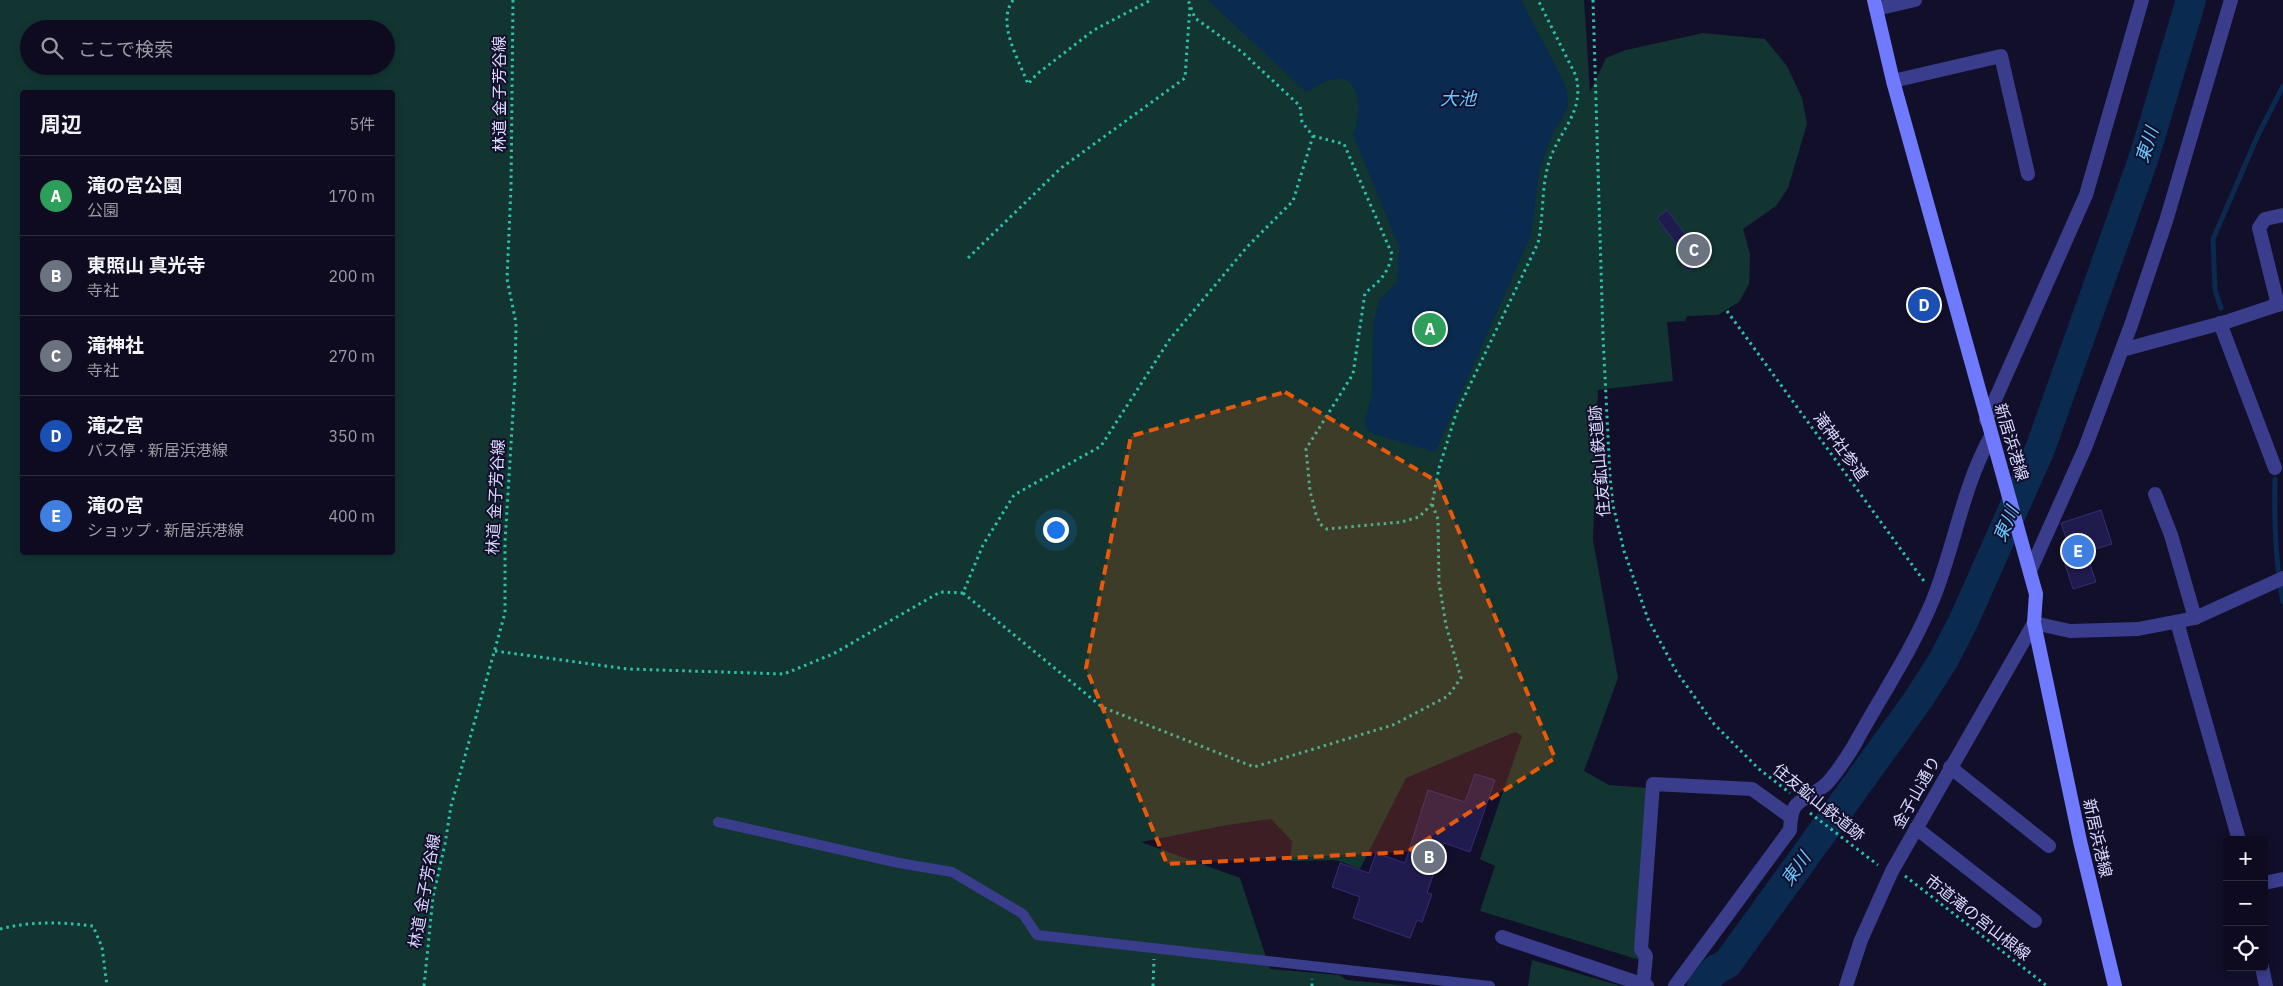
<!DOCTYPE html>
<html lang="ja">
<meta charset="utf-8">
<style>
body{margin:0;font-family:"IBM Plex Sans","Noto Sans JP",sans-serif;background:#171429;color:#f1f3f6}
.controls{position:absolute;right:15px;bottom:15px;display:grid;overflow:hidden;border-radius:5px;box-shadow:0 2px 8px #0003}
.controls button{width:45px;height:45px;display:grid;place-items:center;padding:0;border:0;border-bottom:1px solid #2e2b3e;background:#0e0b20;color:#f1f3f6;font:25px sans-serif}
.you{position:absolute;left:1055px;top:529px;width:18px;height:18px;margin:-12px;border:4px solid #fff;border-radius:50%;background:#1a73e8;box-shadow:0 0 0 8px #1a73e833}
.badge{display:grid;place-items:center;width:32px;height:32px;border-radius:50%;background:#ea580c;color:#fff;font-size:16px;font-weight:700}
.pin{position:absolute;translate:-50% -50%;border:2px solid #fff;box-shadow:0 1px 5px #0006}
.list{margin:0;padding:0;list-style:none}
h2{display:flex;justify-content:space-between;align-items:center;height:65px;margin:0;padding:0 20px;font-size:21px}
h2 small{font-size:16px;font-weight:400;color:#9b9ba5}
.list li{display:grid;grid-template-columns:32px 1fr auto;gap:15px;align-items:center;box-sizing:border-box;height:80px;padding:0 20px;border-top:1px solid #2e2b3e}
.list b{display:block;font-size:19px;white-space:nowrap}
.list p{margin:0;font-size:16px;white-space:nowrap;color:#9b9ba5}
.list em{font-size:16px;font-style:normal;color:#9b9ba5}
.icon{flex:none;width:28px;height:28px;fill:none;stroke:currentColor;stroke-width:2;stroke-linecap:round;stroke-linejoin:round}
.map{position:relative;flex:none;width:2283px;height:986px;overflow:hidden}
.search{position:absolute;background:#0e0b20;box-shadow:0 2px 8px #0003;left:20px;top:20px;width:375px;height:55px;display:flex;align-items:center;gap:12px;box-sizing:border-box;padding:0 18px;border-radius:28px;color:#9b9ba5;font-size:19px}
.panel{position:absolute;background:#0e0b20;box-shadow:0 2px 8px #0003;left:20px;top:90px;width:375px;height:465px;border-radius:5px}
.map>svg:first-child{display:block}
.green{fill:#123531;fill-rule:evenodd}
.water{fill:#0a2a4f}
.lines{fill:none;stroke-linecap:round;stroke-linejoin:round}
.stream{stroke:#0a2a4f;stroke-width:5}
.river{stroke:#0a2a4f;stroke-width:30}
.building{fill:#201b4d;stroke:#342c79}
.path{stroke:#2bc2aa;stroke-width:3;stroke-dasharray:2.5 4;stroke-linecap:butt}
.service{stroke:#393d8c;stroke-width:10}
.minor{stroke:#393d8c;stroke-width:14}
.tertiary{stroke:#393d8c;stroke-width:14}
.secondary{stroke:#707aff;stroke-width:14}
.marked{fill:#e8590c;fill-opacity:0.2;stroke:#e8590c;stroke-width:4;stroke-dasharray:10 6;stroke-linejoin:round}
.labels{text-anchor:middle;stroke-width:4;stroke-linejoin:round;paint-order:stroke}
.street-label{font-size:16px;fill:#dad9ff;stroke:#120f2b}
.water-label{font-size:18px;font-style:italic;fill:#67c7ff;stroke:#120f2b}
</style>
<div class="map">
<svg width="2283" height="986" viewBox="0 0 2283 986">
<rect width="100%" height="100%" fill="#120f2b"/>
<g class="green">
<path d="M0 0H1584L1590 92 1606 58 1626 50 1703 33 1765 39 1787 66 1802 98 1807 124 1788 188 1776 206 1743 229 1750 254 1749 284 1739 302 1718 315 1687 316 1685 321 1667 322 1673 381 1598 390 1593 540 1618 678 1584 771 1609 785 1647 788 1643 961 1480 911 1495 866 1480 859 1522 736 1515 732 1406 778 1360 869 1336 860 1290 861 1292 841 1271 819 1227 825 1141 842 1240 878 1270 969 1339 975 1347 980 1410 986H0ZM29 29H386V66H29ZM22 92H392V552H22Z"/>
<path d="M1532 960 1621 986H1528Z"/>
</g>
<path class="water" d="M1208 0H1521L1564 82 1567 93 1568 107 1550 139 1540 168 1531 235 1435 452 1371 433 1364 426 1372 393 1373 324 1379 300 1397 282 1399 246 1353 135C1360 118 1364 76 1335 79 1325 80 1314 88 1306 92Z"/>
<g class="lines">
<g class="stream">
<path d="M2221 308 2215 290 2213 239 2258 135 2283 86"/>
<path d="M2275 479C2274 520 2275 561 2283 602"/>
</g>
<path class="river" d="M1702 986 1715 970 1727 964 1918 700 1944 659 1964 620 2040 449 2144 157 2191 0"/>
</g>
<g class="building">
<path d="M1667 210 1694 246 1700 242 1711 256 1688 271 1677 257 1683 253 1657 218Z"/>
<path d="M2101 510 2112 544 2086 552 2096 582 2073 589 2061 552 2070 549 2061 523Z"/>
<path d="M1475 774 1495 780 1470 852 1444 843 1427 893 1432 894 1422 922 1417 920 1410 938 1353 918 1360 897 1332 887 1340 863 1369 873 1376 853 1405 863 1428 790 1465 802Z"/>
</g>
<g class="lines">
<g class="path">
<path d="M1013 0C996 23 1019 60 1028 84L1037 74 1094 30 1151 0"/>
<path d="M1593 0 1603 336 1610 477 1613 505 1624 551 1648 619 1676 671 1714 724 1759 769 1790 793"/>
<path d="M1313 136 1344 144 1392 254C1389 273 1379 282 1365 293L1353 374 1306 449 1310 491 1316 514 1320 524 1327 529 1401 522 1419 517 1432 504 1439 468 1456 414 1538 243C1544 216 1541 188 1549 162 1559 130 1585 113 1576 76L1538 0"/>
<path d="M968 258 1061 168 1185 78 1190 6"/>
<path d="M1727 311 1924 581"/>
<path d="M963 593 1102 707 1254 767 1393 725 1448 696 1461 678 1446 625 1439 583 1438 519 1432 504"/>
<path d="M495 651 628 669 784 674 833 654 940 592 963 593 983 545 1014 495 1101 446 1170 339 1247 247 1293 201 1313 136 1302 122 1300 106 1242 52 1195 18 1188 0"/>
<path d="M1810 813 1878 865"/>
<path d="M1905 876 2047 986"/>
<path d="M0 929C32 921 61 922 93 926L102 947 107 986"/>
<path d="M424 986 433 897 445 844 451 806 505 613V542L515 379 516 323 507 279 511 187 513 0"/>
<path d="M1153 986 1154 959"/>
<path d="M1312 986V979"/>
</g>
<path class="service" d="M718 822 899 863 952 872 1023 914 1037 935 1490 986"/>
<g class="minor">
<path d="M1876 9 1915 0"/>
<path d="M1893 81 2001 56 2028 174"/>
<path d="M2278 305 2259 228 2265 219 2283 215"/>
<path d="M2220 323 2275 468"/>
<path d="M2122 350 2229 321 2283 303"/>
<path d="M1986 420 2086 195 2142 0"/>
<path d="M2155 494 2171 535 2195 618"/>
<path d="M2030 571 2085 448 2131 325 2166 221 2231 0"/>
<path d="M2177 622 2239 840"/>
<path d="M2034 623 2070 631 2138 629 2195 618 2283 578"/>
<path d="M1950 767 2049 846"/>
<path d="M1916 828 2035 921"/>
<path d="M2264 883 2283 879"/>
<path d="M1502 937 1647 986"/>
<path d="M2262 967 2266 986"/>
<path d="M1643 985 1646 956 1641 949 1653 784 1752 789 1791 817"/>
<path d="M1675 986 1790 830C1791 797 1802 803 1824 786 1832 780 1852 750 1857 740 1883 693 1914 647 1934 597 1955 544 1963 486 1991 436"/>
</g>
<path class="tertiary" d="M1846 986 1861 940 1892 871 2034 623"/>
<path class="secondary" d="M1874 0 1893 81 2036 594 2034 623 2080 841 2115 986"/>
</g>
<path class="marked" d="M1285 392 1438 482 1555 758 1407 852 1167 864 1086 668 1131 436Z"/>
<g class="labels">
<g class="street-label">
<text transform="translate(499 94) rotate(-90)" y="6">林道 金子芳谷線</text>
<text transform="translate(2012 442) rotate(73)" y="6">新居浜港線</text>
<text transform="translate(1841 446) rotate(54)" y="6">滝神社参道</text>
<text transform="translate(1599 461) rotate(-95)" y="6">住友鉱山鉄道跡</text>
<text transform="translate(495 497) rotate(-87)" y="6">林道 金子芳谷線</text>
<text transform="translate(1916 792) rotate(-61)" y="6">金子山通り</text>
<text transform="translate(1819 802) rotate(39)" y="6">住友鉱山鉄道跡</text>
<text transform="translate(2098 838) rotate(77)" y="6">新居浜港線</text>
<text transform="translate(424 891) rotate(-80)" y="6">林道 金子芳谷線</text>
<text transform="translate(1978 917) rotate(38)" y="6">市道滝の宮山根線</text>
</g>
<g class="water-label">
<text x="1458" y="105">大池</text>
<text transform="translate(2147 145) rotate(-72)" y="6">東川</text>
<text transform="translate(2006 524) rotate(-66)" y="6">東川</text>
<text transform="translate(1796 869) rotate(-54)" y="6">東川</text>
</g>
</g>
</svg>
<div class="controls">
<button>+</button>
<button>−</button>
<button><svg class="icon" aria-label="locate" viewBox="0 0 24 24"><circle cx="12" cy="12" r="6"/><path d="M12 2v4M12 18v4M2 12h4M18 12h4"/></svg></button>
</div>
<div class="you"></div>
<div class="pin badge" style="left:1430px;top:329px;background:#2e9e5b">A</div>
<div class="pin badge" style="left:1429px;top:857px;background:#6b7280">B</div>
<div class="pin badge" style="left:1694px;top:250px;background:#6b7280">C</div>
<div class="pin badge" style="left:1924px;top:305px;background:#1a4fb4">D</div>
<div class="pin badge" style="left:2078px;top:551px;background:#3f7fe0">E</div>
<div class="search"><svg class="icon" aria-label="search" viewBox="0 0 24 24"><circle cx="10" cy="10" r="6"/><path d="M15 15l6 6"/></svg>ここで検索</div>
<section class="panel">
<h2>周辺<small>5件</small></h2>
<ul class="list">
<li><span class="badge" style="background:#2e9e5b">A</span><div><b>滝の宮公園</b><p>公園</p></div><em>170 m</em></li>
<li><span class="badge" style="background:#6b7280">B</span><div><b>東照山 真光寺</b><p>寺社</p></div><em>200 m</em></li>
<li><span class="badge" style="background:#6b7280">C</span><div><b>滝神社</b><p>寺社</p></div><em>270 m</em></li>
<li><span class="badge" style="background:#1a4fb4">D</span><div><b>滝之宮</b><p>バス停 · 新居浜港線</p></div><em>350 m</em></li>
<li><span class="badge" style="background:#3f7fe0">E</span><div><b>滝の宮</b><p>ショップ · 新居浜港線</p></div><em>400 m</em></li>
</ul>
</section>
</div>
